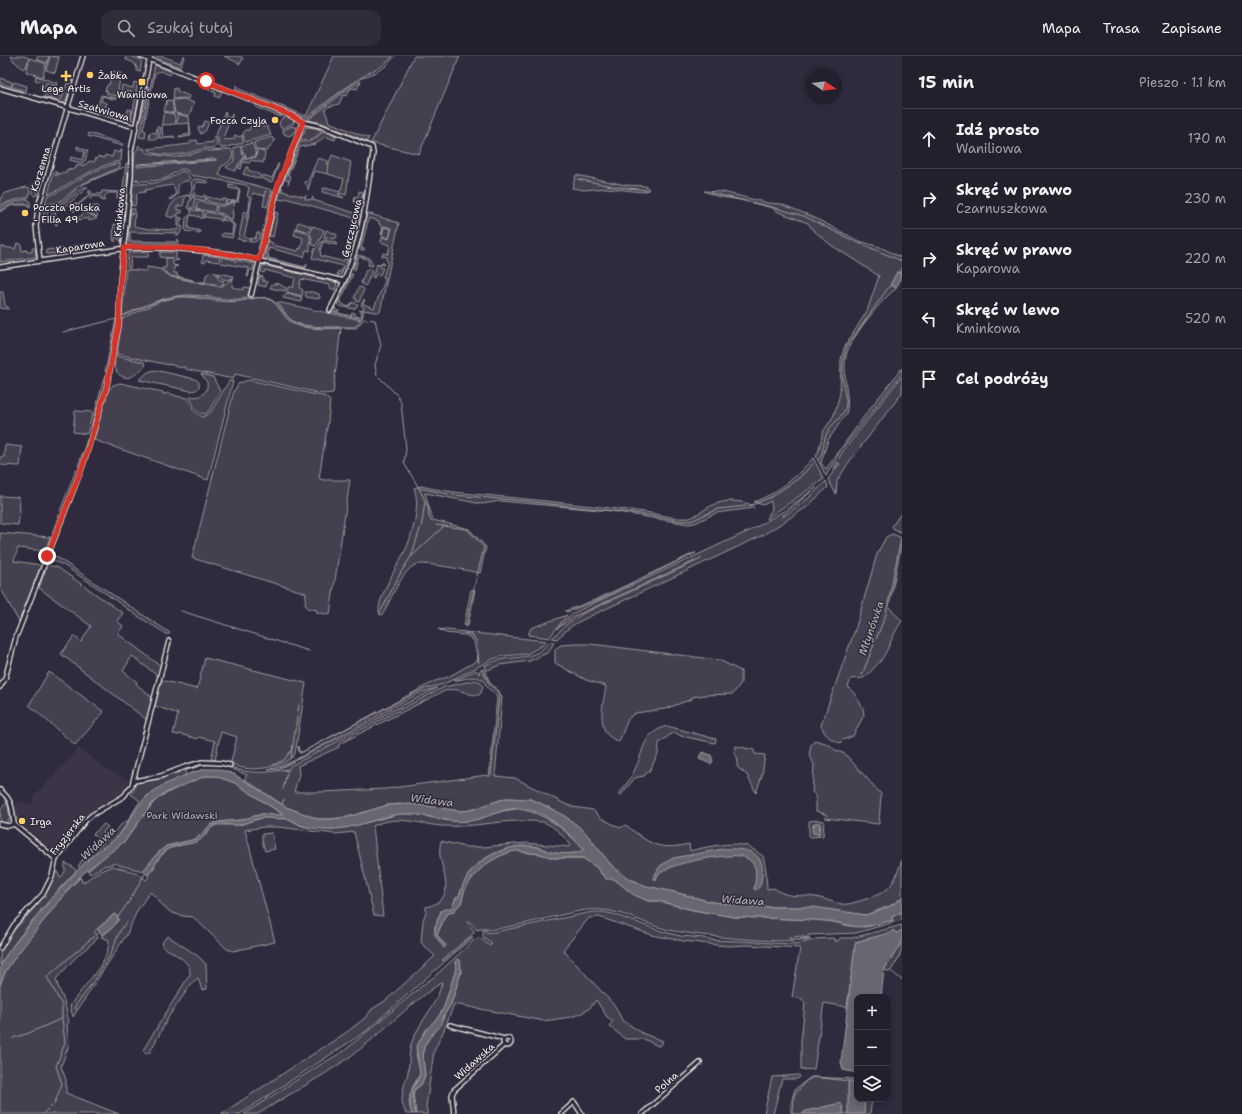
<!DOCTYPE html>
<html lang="pl">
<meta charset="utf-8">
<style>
body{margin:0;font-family:"Shantell Sans",sans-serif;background:#2f2d3a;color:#f1f3f6}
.controls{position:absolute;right:12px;bottom:12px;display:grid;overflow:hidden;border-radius:8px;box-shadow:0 2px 6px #0003}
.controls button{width:36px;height:36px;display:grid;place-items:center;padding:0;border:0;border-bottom:1px solid #403e4a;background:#23202e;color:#f1f3f6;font:20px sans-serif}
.compass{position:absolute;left:806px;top:12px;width:36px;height:36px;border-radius:50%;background:#23202e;box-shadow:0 2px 6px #0003;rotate:103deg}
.stop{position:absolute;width:12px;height:12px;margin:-9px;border:3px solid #d93025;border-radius:50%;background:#fff}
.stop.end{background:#d93025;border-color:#fff;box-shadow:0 1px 4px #0008}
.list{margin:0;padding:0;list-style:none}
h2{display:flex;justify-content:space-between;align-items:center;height:52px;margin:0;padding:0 16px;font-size:17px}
h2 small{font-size:13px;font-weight:400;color:#a3a3aa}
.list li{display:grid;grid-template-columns:26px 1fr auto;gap:12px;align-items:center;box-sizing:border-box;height:60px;padding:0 16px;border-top:1px solid #403e4a}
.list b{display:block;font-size:15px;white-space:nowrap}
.list p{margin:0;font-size:13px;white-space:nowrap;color:#a3a3aa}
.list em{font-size:13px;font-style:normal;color:#a3a3aa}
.icon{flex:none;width:22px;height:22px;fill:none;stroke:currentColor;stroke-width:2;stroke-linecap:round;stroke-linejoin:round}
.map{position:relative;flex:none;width:902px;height:1058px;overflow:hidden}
header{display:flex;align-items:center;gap:24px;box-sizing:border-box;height:56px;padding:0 20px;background:#23202e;border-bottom:1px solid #403e4a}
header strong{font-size:19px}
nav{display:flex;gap:22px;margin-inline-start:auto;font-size:14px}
.search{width:280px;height:36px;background:#2f2d3a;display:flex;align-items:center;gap:10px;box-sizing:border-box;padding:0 14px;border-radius:12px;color:#a3a3aa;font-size:15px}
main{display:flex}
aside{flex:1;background:#23202e}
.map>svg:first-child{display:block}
.built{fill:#3b3647}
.green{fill:#454050;stroke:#9c989c;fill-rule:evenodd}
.water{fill:#6a6670;stroke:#a19ea0}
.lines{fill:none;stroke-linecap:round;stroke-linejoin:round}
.stream{stroke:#a19ea0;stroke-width:1}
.street-casing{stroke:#f4f1e8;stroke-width:6}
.street{stroke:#2f2a3d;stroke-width:3.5}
.route{stroke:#d93025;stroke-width:5}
.poi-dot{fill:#ffd166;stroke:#2f2a3d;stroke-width:1.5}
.labels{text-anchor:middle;stroke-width:3;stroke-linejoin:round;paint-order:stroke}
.poi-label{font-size:10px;fill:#f4f1e8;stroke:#2f2a3d;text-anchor:start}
.street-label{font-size:10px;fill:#f4f1e8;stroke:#2f2a3d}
.park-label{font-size:10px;fill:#b7b3b3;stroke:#2f2a3d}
.water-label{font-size:11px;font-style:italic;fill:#b6b2b2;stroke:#2f2a3d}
</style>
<header>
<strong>Mapa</strong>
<div class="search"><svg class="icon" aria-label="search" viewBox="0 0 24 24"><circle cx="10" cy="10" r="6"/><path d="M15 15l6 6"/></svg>Szukaj tutaj</div>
<nav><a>Mapa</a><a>Trasa</a><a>Zapisane</a></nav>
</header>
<main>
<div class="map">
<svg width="902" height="1058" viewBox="0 0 902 1058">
<rect width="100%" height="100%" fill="#2f2a3d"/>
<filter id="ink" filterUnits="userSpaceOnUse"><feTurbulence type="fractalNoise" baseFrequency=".025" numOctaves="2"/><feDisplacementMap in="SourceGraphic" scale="8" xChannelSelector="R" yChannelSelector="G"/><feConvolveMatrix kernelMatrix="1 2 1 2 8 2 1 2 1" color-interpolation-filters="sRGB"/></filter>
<g filter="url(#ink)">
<path class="built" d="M79 692 106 713 129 724 127 729V732L118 740H115L110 743V746L87 759 58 798 16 764 15 750 17 745 31 748 34 743 33 741Z"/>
<g class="green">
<path d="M11 0H24L29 2 26 11 23 13 13 4Z"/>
<path d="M38 0H49L47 7 36 3Z"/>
<path d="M50 0 59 1 55 17 46 14Z"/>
<path d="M127 0H130L142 4 140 16 137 15V12L134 7 125 3Z"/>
<path d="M156 0H162L180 7 183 0H185L180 11 157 2Z"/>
<path d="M224 0H239L243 2 240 8Z"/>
<path d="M334 0H393C382 13 371 14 359 23 341 35 323 48 306 62L235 34 237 29 239 33 306 60Z"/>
<path d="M414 0H460L419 98 371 87Z"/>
<path d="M30 2 46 8 43 21 26 16Z"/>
<path d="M155 9 172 16 170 19 161 15 155 17 143 74 146 75 145 82 139 81Z"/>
<path d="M112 15 121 17 117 40 107 38V35H105L107 29H109Z"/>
<path d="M36 20 57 27 56 30 46 27 44 33 40 32 42 26 35 24Z"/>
<path d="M0 22 12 26 11 31 0 27Z"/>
<path d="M361 25 357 33 351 32 346 40 343 39 339 48 328 51 325 54 329 66 368 82 369 81 368 84 366 85 322 67 308 64 344 36Z"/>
<path d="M14 26 27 30 26 35 12 31Z"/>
<path d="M134 26 138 27 134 43 131 42 132 36 121 35 122 29 133 32Z"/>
<path d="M200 26 222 35 219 42 215 40 216 37 209 34V33L205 31V29Z"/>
<path d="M67 27 71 28 66 45 64 47 61 46Z"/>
<path d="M146 30 149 31 140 66 138 65Z"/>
<path d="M174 32 178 33 177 35 189 40 188 43 184 42 173 43Z"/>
<path d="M137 35 140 36 134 65 131 63Z"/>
<path d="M46 37 61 41 59 45 44 41Z"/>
<path d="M101 39 116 42V44L103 40 101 45 107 47 105 52 98 50Z"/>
<path d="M184 43 194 47 189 60 175 57 173 44Z"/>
<path d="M167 44 172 45 174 57 164 55Z"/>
<path d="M84 47 96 51 95 56 82 52Z"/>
<path d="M256 48 281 59 282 60 280 61 255 51Z"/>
<path d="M128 53 132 54 130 64 127 66 109 60 111 55 127 60Z"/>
<path d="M225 55 226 56 225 59 230 62 232 58V66L230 65 224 79 225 84 235 83 234 79 240 81 242 79 243 87 222 92 219 90 218 82 216 79Z"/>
<path d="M164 56 174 58 176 68 162 69 163 81 174 80 175 82H159Z"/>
<path d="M177 58 189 61 191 80 179 82V80L190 78 189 67 177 68Z"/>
<path d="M287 61 293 64 294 67 283 72H281C277 67 281 61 287 61Z"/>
<path d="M205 65 209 66 206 74 201 78 198 72 199 70 202 71Z"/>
<path d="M252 66 265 71 267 70 271 79 245 86 243 79 245 74H249Z"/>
<path d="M157 70 159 71 157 83H149L150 76 156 77Z"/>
<path d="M292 70 296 71 293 78 289 80 284 78 283 74Z"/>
<path d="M306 71 316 72 322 75 313 83 300 84 303 78 305 77H304Z"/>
<path d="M302 73 303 75 282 127V124Z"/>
<path d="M323 75 336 80 335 84 325 80 316 88 300 91 288 119 291 121 288 128 289 125 285 124 300 86C310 87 317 83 323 75Z"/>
<path d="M89 77 123 88 122 90 88 80Z"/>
<path d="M214 81 216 82C217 87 217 90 214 93L204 92 188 97 173 99 158 98 147 93 190 88 191 85 197 84 198 88 213 86Z"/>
<path d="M272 81 275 85 271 89 267 95 256 94 254 86Z"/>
<path d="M252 87 255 95 256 100 253 101 245 102 244 99 246 101 245 97H243L241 90Z"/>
<path d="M77 90 88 95 85 105 81 107 70 104 71 101 82 104 85 96 77 93Z"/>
<path d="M138 90H140L141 93 144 92 145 95 149 97 163 100 175 101 188 99 205 94 212 95 231 93C235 103 230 106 221 111L219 119 272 134 267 151 263 150 266 135H265V140L253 137 248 163 250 142 247 140 249 132 246 129 197 120H192C190 117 187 113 183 113 178 113 171 120 166 122 158 125 148 125 138 125V123H136V125H133L135 96 138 93ZM212 103H216V104L137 111 138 108Z"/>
<path d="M240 90 244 102 239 107 235 115 227 112 226 111 234 105V92Z"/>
<path d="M121 94H122L121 105C106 107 90 116 76 123 67 128 58 135 48 138L54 115 58 117 55 119 56 120 63 116 66 117 67 113 72 114 76 112 77 109 82 110 88 107 89 105 94 106 96 102 97 103 98 100 104 102 105 99 112 101 114 95 120 97Z"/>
<path d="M257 94 264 96 265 98 263 107 251 104 249 107 243 106 241 113 238 112 243 104 256 101Z"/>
<path d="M332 99 351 106 346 139 339 137 338 138 344 142 322 136 323 132 325 133V132L340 136 344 123 328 118 329 107Z"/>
<path d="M318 102 328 105 327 118 315 115 313 117 308 134V130L304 126 308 125Z"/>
<path d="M369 102H370L363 148 362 151Z"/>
<path d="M120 107V111L80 129 59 146 45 149V153L60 150 83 131H88L65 151 55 155 57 169H56C55 162 53 160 51 155H48L46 166H43L44 153 47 140C57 138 64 132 73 127 87 119 104 110 120 107Z"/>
<path d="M126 107H128L127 131 123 132Z"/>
<path d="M278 108H279L272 126 262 123 263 119 272 122Z"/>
<path d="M246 111H248V114L259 118V119L261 120 260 123 243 118Z"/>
<path d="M182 115 186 116 190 122 188 125C176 126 178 129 178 138L171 144 169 143 176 139 174 131 172 129 145 134V136L137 137 135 150 131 149 133 128C155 128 164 127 182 115Z"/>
<path d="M576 119 626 129 646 130 649 133 648 134 642 136 607 132 584 134 572 132Z"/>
<path d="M197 123 208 125V127L196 126 194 139 203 141 204 139 206 140 205 145 196 143 190 137 192 133 191 126 194 123Z"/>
<path d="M32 128 40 129 37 139 34 140 32 138Z"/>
<path d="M229 129 236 130 240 134 238 146 234 145 226 148V144L232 145 237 144 239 134 229 132Z"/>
<path d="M26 131 30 132 29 141 11 145 0 149V142L3 141V138Z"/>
<path d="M282 131V135L305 141 306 139 305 143 311 144 313 141V144L358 158 359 155H360L358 167 354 165 353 162 347 160 285 142 284 144 278 143Z"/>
<path d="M89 135H91V138H101L102 135 120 136V141L117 142V137H108L104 141 105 145 101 144V141L91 140V143L88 141 78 150 80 152 79 154 75 149 72 151 75 155H73L71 152 75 147 77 149 90 138 88 136Z"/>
<path d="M273 135 274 137 259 194 258 193Z"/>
<path d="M359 135 363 136 361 148 354 146 355 140 358 141Z"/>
<path d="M704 135 723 136 768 147 781 148 811 160 859 185 880 191 902 202V216H897L892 230 896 231V233C884 240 852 281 848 294 845 301 845 310 845 318 845 332 850 346 846 358L828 384 821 407 826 413 868 355 902 312V317L839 397 826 420 816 400 818 397 823 376 833 361 837 349 840 337 841 304 844 292 867 255 879 220 831 189 813 174 808 167 776 155 773 152 740 144 716 140Z"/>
<path d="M187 139 185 142 183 150H177V154H182V157H178V160H173V162L167 160C170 137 201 131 194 152L192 153 191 151V153H189L188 151 189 145 192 143Z"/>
<path d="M207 141 223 144V143H226L225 148 222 149 207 145Z"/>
<path d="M28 143 30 145V152L28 151V148C17 148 9 148 0 155V151L10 147Z"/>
<path d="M198 145 216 149 214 156 196 153Z"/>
<path d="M235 146 232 157H233L232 165 223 158 216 156 217 150H223Z"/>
<path d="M93 150H98L97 161 87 155Z"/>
<path d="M131 153H135V155L134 170 149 173 178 174V161L182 162V164H180V170L183 171 179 179 177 180V177L130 176V185L176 186 178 183 179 185V188L129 187 128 185 130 158H133V157L130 156Z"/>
<path d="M121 154 125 156 122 185 119 184 118 183Z"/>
<path d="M191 154 203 155V162H200V161L191 159Z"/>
<path d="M244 155 247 156 246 162 248 164 244 181 250 183V185L251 182 255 183 257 177H260C260 191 246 185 237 183L239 181 243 160V157Z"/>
<path d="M85 156 97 162 96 163 89 165V162L78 164V162Z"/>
<path d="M206 156 222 159V165H220V163L205 161 204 162 205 157Z"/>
<path d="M275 156 278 157 273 181 269 180Z"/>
<path d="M367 157 399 167 380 256H375L364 254 362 263 332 256 334 252H336L335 255 337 256 339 254 338 257 351 260 352 257H355V260L361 261 362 256 359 254 362 255 364 251 361 249 364 243 365 244 363 248 374 252 386 222 383 221 388 206 386 204 387 201 382 200 383 197 388 198 390 189 381 186 382 181 389 183 392 172 384 170 381 178 383 170 379 168V165L369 162 361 192 365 193 362 195 359 193Z"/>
<path d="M190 159 188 172 200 175V177L185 175 186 162Z"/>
<path d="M224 160 235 169 232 182 221 180 222 177 232 178 233 168 224 164 223 165Z"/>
<path d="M298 166 311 170 309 176 296 172Z"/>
<path d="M114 168 118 169 115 186 113 184Z"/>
<path d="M313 170 324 174C322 180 319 186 315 190L311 188 312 183 310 177Z"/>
<path d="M384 171 391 173 389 182 382 180Z"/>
<path d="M296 173 306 176 310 180V195L306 194 304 201 269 192 267 199H269L268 202 305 211 307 208 306 212 265 202 268 185 273 187 272 189 298 195 299 192 301 193 303 182 294 179Z"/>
<path d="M326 174 336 178 337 180 336 182 333 183 324 181Z"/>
<path d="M355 180 349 199H345L350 183 352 184Z"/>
<path d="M324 184 335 186 337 189 323 186 320 194 321 200 341 205H344V203H348L341 219H337L338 215 341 216 343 210 312 202 314 194C319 191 319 186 324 184Z"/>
<path d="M17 187 21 188 22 195 27 194V196H32V192H35L36 201 0 206V190L15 193Z"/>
<path d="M85 188V193L73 195 72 190Z"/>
<path d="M62 192V197L46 198V194Z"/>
<path d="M185 195 210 197 252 205 184 195Z"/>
<path d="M129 196H149L148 201H131L130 212 127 211 128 199Z"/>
<path d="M160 196H176V203L179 204 173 205V209L178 210 174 211V217H177V220L193 224V225L171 220 162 214V212H166V202H173L160 201Z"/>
<path d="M203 199 220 201 219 206 206 204 205 207 202 206Z"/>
<path d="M358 199 370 202 373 210 368 209 369 204 360 201 358 202 355 215 353 214 357 200Z"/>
<path d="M222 201 235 204V205L236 206 237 204 254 208 253 214H250L248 221H247L249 212 221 207Z"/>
<path d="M382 206 384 207V209L381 208 380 211 383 212 380 219 376 218 374 222 372 221 377 209 376 208 381 209Z"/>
<path d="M263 209 333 226 337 227 335 234 330 232V229L301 223 299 232 303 234 302 240 287 236 288 231H293L295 222 265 214 264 217 261 216Z"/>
<path d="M147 211 160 213 171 221 221 231 233 222 232 231 243 234 244 231 250 232 247 242C227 246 209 239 189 239 165 239 144 250 122 260L126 213 145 215 147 214Z"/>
<path d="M369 213 372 215 366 229 365 230 361 227 366 214H368Z"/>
<path d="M209 216 217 217V220L219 224 224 225 223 229 199 226H205L206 219 208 218Z"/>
<path d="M218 217 234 220V221L229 224 223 223 218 219Z"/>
<path d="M351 218H353L340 246 348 251 353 246 358 249 354 253 340 250 337 248Z"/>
<path d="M260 220 263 221V225L267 226 266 231 258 229Z"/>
<path d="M276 227 283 230 284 231 286 232 285 235 270 232 272 228H276Z"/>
<path d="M359 231 363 232 364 234 359 246 356 245 357 243 354 242Z"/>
<path d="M0 236H3L5 249 8 251 9 253 0 252Z"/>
<path d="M305 236H312L319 238 320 242 318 243 306 241Z"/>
<path d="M286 237 302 241 301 246 283 242 284 239H286Z"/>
<path d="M178 241C198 240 219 248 239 245 247 244 258 240 266 242 280 246 281 261 292 267 304 274 327 273 341 272L333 337 323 338 235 318 233 323 185 313V311H182L181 312 169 308V309L117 298 122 263 161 245Z"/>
<path d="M277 246 361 264 355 271C340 270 302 274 290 263 285 258 282 251 277 246Z"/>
<path d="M115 300 144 306 146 309C141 313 136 319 130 321 116 324 113 309 115 300Z"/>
<path d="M155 314 195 323 199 326V331L196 334 191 335 139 324 148 316Z"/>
<path d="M201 318 213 321 220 335 209 355 204 358C195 357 193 348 190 340 200 343 209 337 207 326Z"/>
<path d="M902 320V337L849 406 837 425 836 438 828 423 840 408 839 407 834 413 841 398Z"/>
<path d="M249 324 326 341 330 345 328 366 319 422 323 424H350L330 558 317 557V554L307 552 305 547 306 537 192 502 234 335 239 327Z"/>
<path d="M229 325H233L208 424 94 384 108 334H109L113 329 120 327 163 336V338H166L167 337 175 339V340L188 342C192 350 193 357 203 361L211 356Z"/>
<path d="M75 355 93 356 87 378 73 376Z"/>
<path d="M5 389 22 391 20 410 0 409V401H4Z"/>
<path d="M813 402 824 423 766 463 772 453 771 445 763 449 754 446C777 437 796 422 813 402Z"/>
<path d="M826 425 828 431 807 451 763 479 578 566 569 572 557 583 552 582 566 569 582 558 701 503V502L575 560 557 573 569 560 577 555 753 473 782 456 817 431 784 458 783 461 810 441Z"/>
<path d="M421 430C449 437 477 438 505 441 549 445 592 450 636 455 652 456 675 464 690 462 694 461 698 457 701 456 714 447 725 443 741 446 746 447 750 447 754 452L716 457 695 467 688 468 611 455 500 445 482 448 425 437 433 464 469 473 486 491 480 517C469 515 423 505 415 509 402 515 390 545 383 558L380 559C373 546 403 502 408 488 414 472 420 448 414 432Z"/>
<path d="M0 440 19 441 20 456 18 469 0 467Z"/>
<path d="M902 456V477L894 473 892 470Z"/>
<path d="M0 477 50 481 45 495 18 492 14 505 41 509 19 566 0 531Z"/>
<path d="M892 478 902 482V485L889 551 902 565C891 579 889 598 875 611 872 613 870 618 866 620 862 624 856 622 851 623L848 631 854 637 863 652 864 659 853 680 843 684 840 687C830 683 825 680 821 669L856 571 877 498 886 481Z"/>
<path d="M694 497H696L598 544 567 556 565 555 597 543Z"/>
<path d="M52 498 170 577 168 579 136 559 98 532 63 509 49 503Z"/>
<path d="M47 509 57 511 123 557 117 565 123 570 118 578 161 610 158 620 132 600 123 615 137 626 136 628 153 642 147 664 61 598 74 580 81 586 91 570 39 532Z"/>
<path d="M471 534H475L468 570 464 569Z"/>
<path d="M567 559 549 582 528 579 531 572Z"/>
<path d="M438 573 546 585 543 589 527 598 503 600 493 603 444 628 421 634 301 697H299L298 690 299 695 302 696 435 625 448 621 478 604 474 586 471 582 465 579 446 577Z"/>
<path d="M549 586H554L549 596 530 605 500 609 485 615 490 627 499 635 502 642 495 720 515 722 563 747 573 751 593 754 601 762 620 772 626 769C650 788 657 795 689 788L690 795C705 791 732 785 747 790 752 792 758 797 763 800L766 814 767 833 774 832C788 843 799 838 815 841 824 842 833 847 842 848 848 849 856 846 863 844 892 835 893 830 902 803V842L890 850 866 859 802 851H760L712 846 674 836 646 830 628 822 612 810 578 770 563 759 540 747 530 743 506 742 471 754 460 755 401 748 388 749 348 761 331 763H318L286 751 244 723 247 719 223 709C229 708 237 714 244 715 256 717 272 717 284 713L285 715V713L287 712 286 715H288L290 710 444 631 476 624 480 626 483 630 481 637 479 639C464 640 461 629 442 636L339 688V691L298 710 299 718 294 736H321L385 733 487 719 489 721 497 642C495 637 492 636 488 632 486 630 485 627 483 624 476 618 462 624 454 625L476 614 479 618 480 614 486 613 485 609C491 607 497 604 503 603 523 600 535 603 549 586Z"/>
<path d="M576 588H591L719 604 741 615V627L733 638 705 639 692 641V643L665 653 635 657 628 663 619 686C615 684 609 681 606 677 598 663 604 644 606 630L586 624 555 607V593L561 589Z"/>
<path d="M205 602 306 627 295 698C285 712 243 719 231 706L237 681 221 676 215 704H211L215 685 199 681 198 683 180 678 179 679 173 678 178 658 155 650 161 624 197 633Z"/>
<path d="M49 616 104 656 75 689 29 649Z"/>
<path d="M437 632 285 710 278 713 268 714 281 710 293 705 421 636Z"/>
<path d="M667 670 716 683 715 687 681 680 674 676 659 687 658 698 650 714 644 720 635 722 620 740 619 738C625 730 632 721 636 711 645 692 642 678 667 670Z"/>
<path d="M815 684 825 687 831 690 835 694 845 698 881 738 879 768 825 762 827 759 816 755V739L812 736 814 708 809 700 811 689Z"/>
<path d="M736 690 754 694 755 698 765 699 762 719 756 737 747 719 737 711 738 703 734 696Z"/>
<path d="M202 707 213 708 203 709 185 715 186 719 184 721 166 728 148 739 143 745 119 779 112 786 95 797 80 812 78 810 88 796 101 789 125 765 127 766 140 745 131 738 134 734 136 726 155 723 159 724 189 710Z"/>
<path d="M205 720H215L235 727 285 760 262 758 241 764 217 766 210 769 196 783 166 790 158 797 143 815 119 809 116 807 104 810 90 818 88 815 105 800 125 785 156 743 187 727Z"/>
<path d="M6 747 8 750 10 762 6 768 0 767 1 753Z"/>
<path d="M517 753C544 756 566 774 584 794 576 799 561 799 551 796 546 795 542 792 537 791 516 786 484 798 471 815 465 823 462 831 459 840L456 842 451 853 441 855 435 871V878L446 890 437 879 446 858 453 856C456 852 459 850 461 847 463 842 463 836 466 832 474 816 488 804 505 798 511 796 518 793 523 796L540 798 554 802H583L596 811 603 820 614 823 628 834 648 845H658L693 854 734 861 816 864 834 866 849 870 866 871 889 865H893L892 861 902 856V864L856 877 808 879V882H804V880L789 881V883L810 882C798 890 684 879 665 873 645 868 622 855 602 854 587 852 571 857 557 860 532 866 507 872 482 875L489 871 477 874 468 864 467 866 475 876 442 904 443 905 471 881H473L365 976 240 1058H221L347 976 366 961 372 953 385 945 435 900 425 891 421 886 423 864 426 856V851C456 844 444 822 440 800 439 795 440 790 441 785L466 791H483L526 787 570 791 571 789C563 780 555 770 543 766 536 765 528 765 521 765 495 765 467 772 442 770 417 768 397 758 373 770L383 860 374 859 354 776 335 778 278 771H264L245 774 275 886 233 895 227 893 193 861 183 860 172 857 165 852 152 837H149L137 855 127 878 73 961 70 950C82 930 109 908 109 884L101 881 112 872 114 858 94 876 98 880 97 883 77 900 56 923 59 933 64 944 69 966 67 969 69 989 61 1010 66 1024V1037L119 1058H0V929C7 906 26 886 41 868 54 852 66 834 81 821L82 827 98 816 112 810 138 817 146 824 149 821 148 819 154 812 155 808 160 801 168 793 201 783 207 777 211 772 216 769H238L262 762H268L289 763 300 769 307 771 333 773 353 770 400 758H414L449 765H470L503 755Z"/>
<path d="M818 764 824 765 823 780 809 781V765ZM813 768 821 770 819 778 813 777Z"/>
<path d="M104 768 108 771 103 776 104 778V781L100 785 93 778Z"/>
<path d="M272 777 275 793 265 795 262 784V778Z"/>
<path d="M65 807 73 811 76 815C50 842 20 877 0 909V894L8 881 37 849 48 834 56 813 60 822 65 816Z"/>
<path d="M592 856H602L613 858 664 876 681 880 704 882 710 884 740 885 791 888 803 887 816 883 832 882 835 883 834 885H838L840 882H852L902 869V875L901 874 898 877 892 876 890 877 856 886 847 951 824 947 814 1013 801 1014V985L805 947 802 943 792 941 800 892 747 889 727 890 683 885 652 879 599 861 589 862 563 894 615 950 622 964 644 978 663 985 661 989 658 990 644 983H625L609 970 613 965 607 961 596 944 590 952 582 957 571 961 544 965 454 948 445 972 434 995 426 1051 428 1058H416L413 1039 415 1033 421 1029 425 1019 423 1003 424 991 429 982 442 968 444 959 451 948 461 916 455 906 456 913 444 951 439 960 434 965 423 979 416 998 419 1010 420 1018 412 1032 409 1046 412 1058H406C404 1053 402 1048 402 1043 402 1034 406 1025 408 1016 410 1005 408 994 413 983 421 964 438 947 442 926 408 949 380 979 347 1003 319 1023 287 1039 258 1058H244L320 1009 344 995 428 925 434 921 474 884 477 882H480L490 890 492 887 483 881V878L484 877 495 876Z"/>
<path d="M168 880 198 900 206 908 207 933 202 934 198 922 193 926 169 960 150 996 146 998 143 994 190 918C191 904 172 897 162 890L163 885Z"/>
<path d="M902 886C902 899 897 905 890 916L884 914Z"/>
<path d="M799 1019 800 1021 798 1023H782L773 1058H764L772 1021Z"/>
<path d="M811 1021 857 1023V1043H872L870 1058H791V1047L795 1033Z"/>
</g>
<g class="water">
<path d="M897 216 901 217 899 227 896 231 892 230 891 227Z"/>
<path d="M703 696 711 699 713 705 711 708 699 703 700 699Z"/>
<path d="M205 713H218L234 718 286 751 318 763H331L348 761 388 749 412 748 460 755 471 754 506 742 530 743 540 747 563 759 578 770 585 776 612 810 628 822 646 830 674 836 712 846 760 851H814L866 859 890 850 902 842V856L892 861 893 865H889L874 869 857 871 834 866 816 864 734 861 693 854 658 845H648L634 839 614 823H606L596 811 583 802H554L540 798 523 796C519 794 513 795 508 797 490 803 475 815 466 832 463 836 463 842 461 847 459 850 455 852 453 856L446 858 437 879 446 890 444 892 435 879V871L441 855 444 853H451L456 842 459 840C462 831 465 823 471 815 484 798 516 786 537 791 542 792 547 795 551 796 561 798 577 799 584 793 568 776 549 758 525 753 505 749 488 763 469 765 445 768 424 756 400 758 377 761 351 775 326 773 318 773 308 772 300 769 296 767 293 764 289 763 285 762 281 763 277 763 272 763 267 761 262 762 254 763 247 767 239 769 231 770 222 766 215 769 208 772 206 780 200 784 190 790 178 787 168 793 158 799 155 811 148 819L143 815 158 797 167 790 196 783 210 769 217 766 241 764 262 758 284 759 235 727 215 720H205L163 738 151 749 125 785 85 816 69 832 16 900 5 916 0 929C0 923 0 913 1 908 8 894 19 883 28 871 49 846 69 821 93 799 101 791 112 787 119 779 131 766 136 748 150 738 163 727 189 717 205 713Z"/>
<path d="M815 767H820V776L819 778 813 777 812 775Z"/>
<path d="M723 793C743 792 766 794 762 820 761 825 761 831 756 834L754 833C755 825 758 814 753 808 751 804 745 801 740 800 727 798 685 805 672 811 667 813 663 816 658 818L656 824 653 822 660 810 673 802Z"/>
<path d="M115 858 119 863 112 872 102 879 97 873Z"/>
<path d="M893 874 895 876 898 877 901 874 902 875V886L884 914 881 941H857V1017L843 1014 841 1006 855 889 856 886 890 877Z"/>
<path d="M457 903 460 904 461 911V916L451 948 444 959 442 968 429 982 424 991 423 1003 425 1019 421 1029 415 1033 413 1039 416 1058H412L410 1052V1039L420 1018 416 991 426 974 439 960 444 951 456 913 455 906Z"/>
<path d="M848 1025H857V1043H865L864 1058H848Z"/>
<path d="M840 1047 842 1049 844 1058H803L804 1056 806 1055Z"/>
</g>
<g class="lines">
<g class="stream">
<path d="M307 63 344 34 362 22 376 16 386 10 395 0"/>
<path d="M137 109 216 104"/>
<path d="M577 123 617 131 648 134"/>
<path d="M81 129 124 111"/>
<path d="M711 137 768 150 804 160 852 184 902 205"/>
<path d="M45 151 60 148 77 133"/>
<path d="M0 156 12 149H28"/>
<path d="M899 218 902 213"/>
<path d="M124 260C144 251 166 239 190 240 205 241 220 245 236 245 246 245 259 239 269 243 280 247 282 257 290 264 302 275 339 271 356 272L364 263 375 264 381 289 375 309 377 319"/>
<path d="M63 276 116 263 105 316"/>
<path d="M379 321 397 339 401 347 406 393 404 407 419 432 428 451 429 461 432 466"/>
<path d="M89 379 104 322"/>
<path d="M84 393 87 383"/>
<path d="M819 403C824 396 823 387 826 379 830 368 845 361 846 348 847 344 844 338 844 333 841 319 842 305 847 290L891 228"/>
<path d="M78 410 83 396"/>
<path d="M419 432 453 439 525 445 641 458 682 465H691L718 453 747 450 755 448 771 441 799 422 813 408"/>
<path d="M60 455 76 414"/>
<path d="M436 469 467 473 484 491 474 532 466 571"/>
<path d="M52 477 59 459"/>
<path d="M46 494 51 481"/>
<path d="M411 501 422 467 425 445"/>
<path d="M181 555 309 595"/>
<path d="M380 557 401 516 410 502 444 470"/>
<path d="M464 577 472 579 477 586 479 607"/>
<path d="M482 614 489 628 498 636 499 641 491 719"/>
<path d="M862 619 886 558 901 482"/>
<path d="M291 701 299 649"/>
<path d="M273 709 284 704 290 696H292"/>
<path d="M283 733 287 717"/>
<path d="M282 748 284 743"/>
<path d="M117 862 130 844 146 816"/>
<path d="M892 916 902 924"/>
<path d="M76 954 75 950C88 934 100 917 110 899 116 888 117 875 127 866"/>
<path d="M13 982 29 977 61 963"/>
<path d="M43 1058 55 1046 62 1028 56 1010 65 987 62 962V949L47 921 100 875"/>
<path d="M793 1058 794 1039 806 1025 813 1021 848 1025"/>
</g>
<defs>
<g id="street">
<path d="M141 0 290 59 303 66 321 70 372 91 373 97C368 129 365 163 355 194 349 215 340 235 330 254"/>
<path d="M0 32 135 71"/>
<path d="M40 205 36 170 38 151 83 0"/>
<path d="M0 211 127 192H168L206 195 231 198 344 225"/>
<path d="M251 239 277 134 303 66"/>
<path d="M0 631 5 623 16 581 83 409 106 333 119 268 120 226 131 119V95L150 0"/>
<path d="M134 725 161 720 185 711 202 706 221 707 230 709"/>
<path d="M0 734C13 745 12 752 14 768L56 803"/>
<path d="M0 768 8 770 14 768"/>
<path d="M0 892 14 869 43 838 52 820 56 803 85 765 92 759 124 740 132 729 169 585"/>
<path d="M450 969 504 983"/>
<circle cx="507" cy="986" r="4"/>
<path d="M454 1058 452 1039 454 1034 504 989"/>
<path d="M561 1058 574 1046 582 1058"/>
<path d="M642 1058 700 1007"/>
</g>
</defs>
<use href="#street" class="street-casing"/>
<use href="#street" class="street"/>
</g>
</g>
<g class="lines" filter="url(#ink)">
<path class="route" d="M47 500 83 409 106 333 119 268 120 226 124 192C136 190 148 191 161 191 194 192 226 197 259 204L278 128 303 66 290 59 206 25"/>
</g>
<g class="poi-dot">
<circle cx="90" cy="19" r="4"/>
<path d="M64 14h4v4h4v4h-4v4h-4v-4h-4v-4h4z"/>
<rect x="138" y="22" width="8" height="8" rx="2"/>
<circle cx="275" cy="64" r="4"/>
<circle cx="25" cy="157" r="4"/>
<circle cx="22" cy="765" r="4"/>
</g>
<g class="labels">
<g class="poi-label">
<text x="98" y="23">Żabka</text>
<text x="66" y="36" text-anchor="middle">Lege Artis</text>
<text x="142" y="42" text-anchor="middle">Waniliowa</text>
<text x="267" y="68" text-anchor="end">Focca Czyja</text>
<text x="33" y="155">Poczta Polska<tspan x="33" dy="12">- Filia 49</tspan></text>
<text x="30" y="769">Irga</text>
</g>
<g class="street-label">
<text transform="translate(104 54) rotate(16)" y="4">Szałwiowa</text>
<text transform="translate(40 113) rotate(-73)" y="4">Korzenna</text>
<text transform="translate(119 156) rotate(-85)" y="4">Kminkowa</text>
<text transform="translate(351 172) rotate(-77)" y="4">Gorczycowa</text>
<text transform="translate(80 190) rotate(-9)" y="4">Kaparowa</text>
<text transform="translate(67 778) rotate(-52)" y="4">Fryzjerska</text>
<text transform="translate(474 1005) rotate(-42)" y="4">Widawska</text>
<text transform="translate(666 1026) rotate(-41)" y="4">Polna</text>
</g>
<g class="park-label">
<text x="182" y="763">Park Widawski</text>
</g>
<g class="water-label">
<text transform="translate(871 572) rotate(-71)" y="4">Młynówka</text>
<text transform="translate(432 744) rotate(7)" y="4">Widawa</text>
<text transform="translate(98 787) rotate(-43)" y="4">Widawa</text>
<text transform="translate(743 844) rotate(4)" y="4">Widawa</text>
</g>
</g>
</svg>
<div class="controls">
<button>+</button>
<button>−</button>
<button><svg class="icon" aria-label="layers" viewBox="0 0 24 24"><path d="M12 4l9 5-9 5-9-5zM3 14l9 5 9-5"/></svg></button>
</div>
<svg class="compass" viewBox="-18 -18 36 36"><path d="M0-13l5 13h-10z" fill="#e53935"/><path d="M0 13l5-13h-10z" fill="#a3a3aa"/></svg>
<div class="stop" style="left:206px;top:25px"></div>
<div class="stop end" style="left:47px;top:500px"></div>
</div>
<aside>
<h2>15 min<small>Pieszo · 1.1 km</small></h2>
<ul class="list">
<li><svg class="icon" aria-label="ahead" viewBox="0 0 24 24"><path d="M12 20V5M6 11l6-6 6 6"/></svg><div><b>Idź prosto</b><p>Waniliowa</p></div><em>170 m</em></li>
<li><svg class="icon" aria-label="right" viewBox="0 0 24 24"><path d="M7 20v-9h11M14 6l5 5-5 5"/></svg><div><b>Skręć w prawo</b><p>Czarnuszkowa</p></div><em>230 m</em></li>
<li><svg class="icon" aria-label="right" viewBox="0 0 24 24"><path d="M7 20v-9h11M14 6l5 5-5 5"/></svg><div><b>Skręć w prawo</b><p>Kaparowa</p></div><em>220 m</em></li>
<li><svg class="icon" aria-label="left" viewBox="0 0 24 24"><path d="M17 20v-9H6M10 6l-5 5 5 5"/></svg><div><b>Skręć w lewo</b><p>Kminkowa</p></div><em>520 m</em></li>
<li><svg class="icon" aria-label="arrive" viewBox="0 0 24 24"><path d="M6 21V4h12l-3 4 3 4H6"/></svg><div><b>Cel podróży</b></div></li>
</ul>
</aside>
</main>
